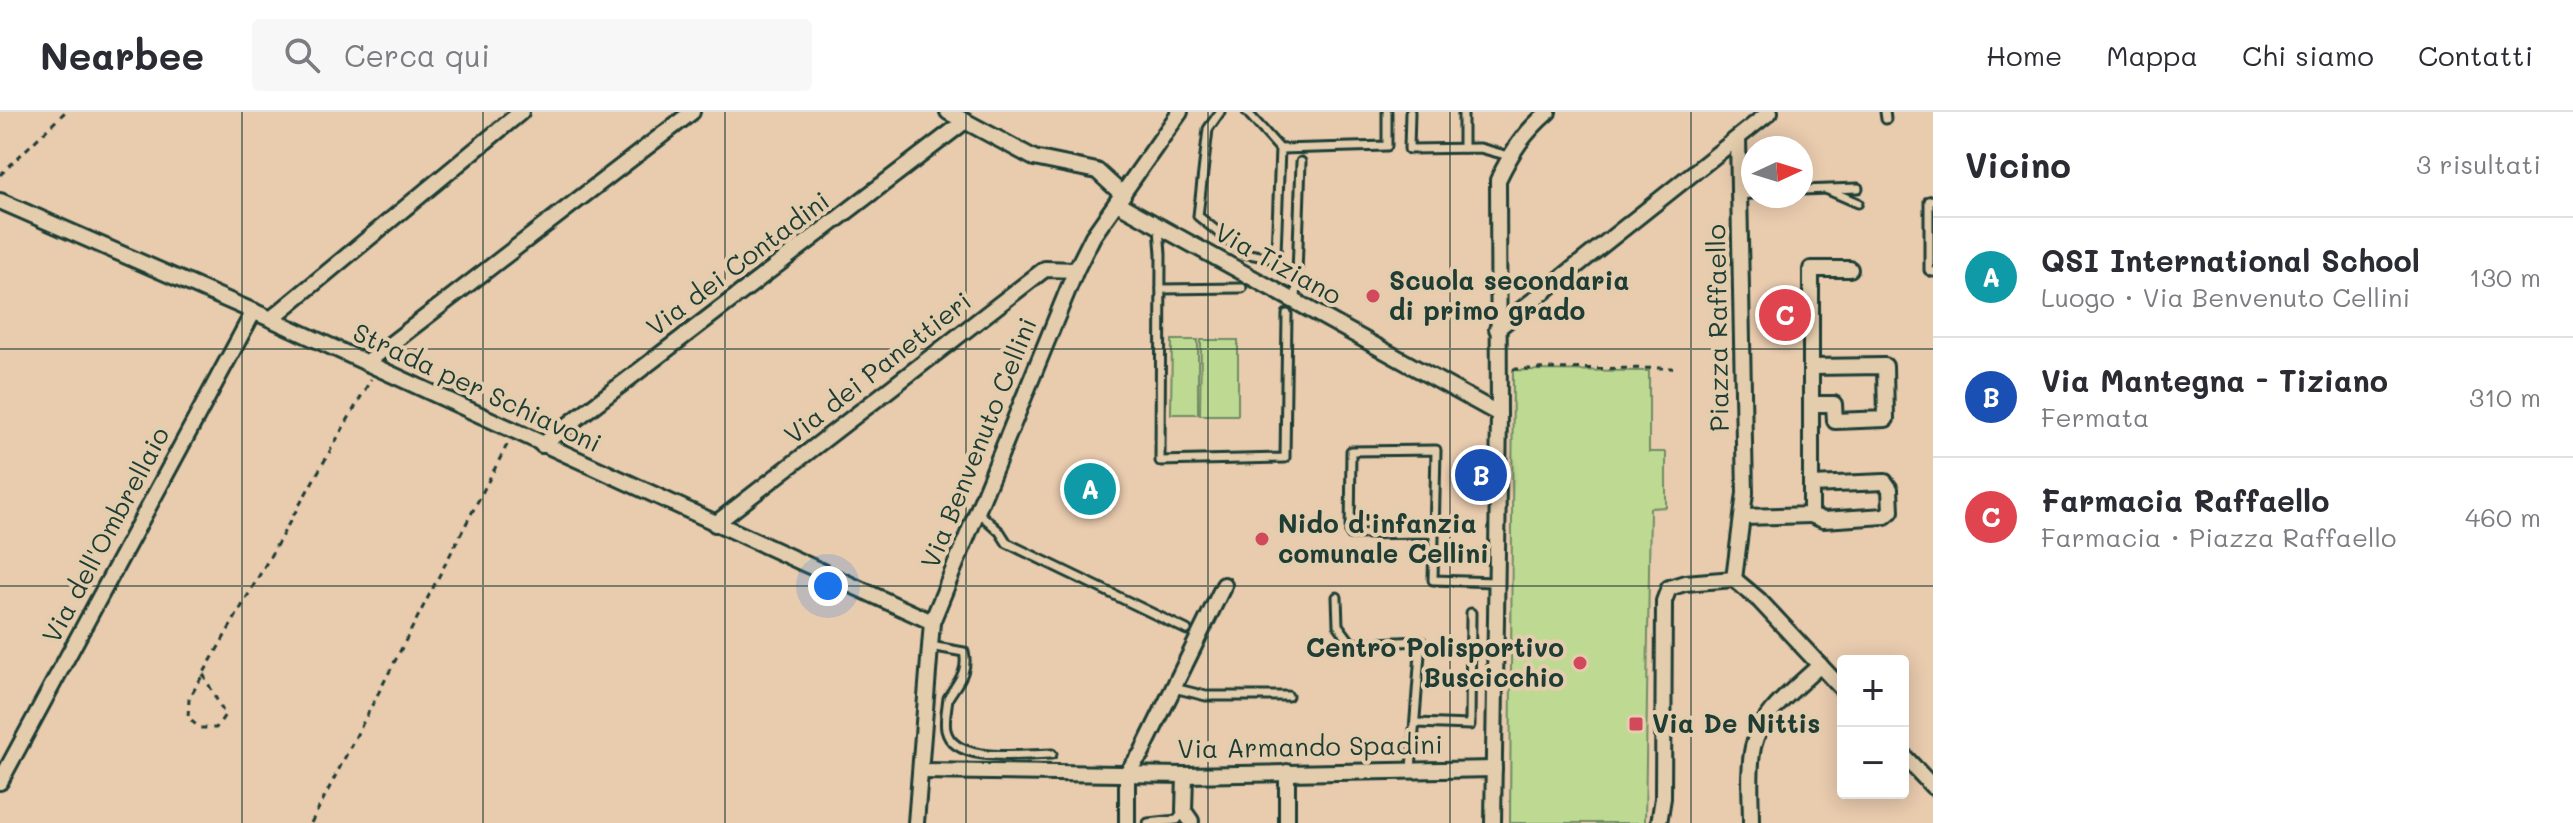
<!DOCTYPE html>
<html lang="it">
<meta charset="utf-8">
<style>
body{margin:0;font-family:Mali,sans-serif;background:#f7f7f7;color:#2b2b33}
.controls{position:absolute;right:24px;bottom:24px;display:grid;overflow:hidden;border-radius:8px;box-shadow:0 4px 20px #0003}
.controls button{width:72px;height:72px;display:grid;place-items:center;padding:0;border:0;border-bottom:2px solid #e1e1e2;background:#fff;color:#2b2b33;font:40px sans-serif}
.compass{position:absolute;left:1741px;top:24px;width:72px;height:72px;border-radius:50%;background:#fff;box-shadow:0 4px 20px #0003;rotate:86deg}
.you{position:absolute;left:828px;top:474px;width:28px;height:28px;margin:-20px;border:6px solid #fff;border-radius:50%;background:#1a73e8;box-shadow:0 0 0 12px #1a73e833}
.badge{display:grid;place-items:center;width:52px;height:52px;border-radius:50%;background:#d1495b;color:#fff;font-size:26px;font-weight:700}
.pin{position:absolute;translate:-50% -50%;border:4px solid #fff;box-shadow:0 2px 8px #0006}
.list{margin:0;padding:0;list-style:none}
h2{display:flex;justify-content:space-between;align-items:center;height:104px;margin:0;padding:0 32px;font-size:34px}
h2 small{font-size:26px;font-weight:400;color:#7c7c81}
.list li{display:grid;grid-template-columns:52px 1fr auto;gap:24px;align-items:center;box-sizing:border-box;height:120px;padding:0 32px;border-top:2px solid #e1e1e2}
.list b{display:block;font-size:30px;white-space:nowrap}
.list p{margin:0;font-size:26px;white-space:nowrap;color:#7c7c81}
.list em{font-size:26px;font-style:normal;color:#7c7c81}
.icon{flex:none;width:44px;height:44px;fill:none;stroke:currentColor;stroke-width:2;stroke-linecap:round;stroke-linejoin:round}
.map{position:relative;flex:none;width:1933px;height:711px;overflow:hidden}
header{display:flex;align-items:center;gap:48px;box-sizing:border-box;height:112px;padding:0 40px;background:#fff;border-bottom:2px solid #e1e1e2}
header strong{font-size:38px}
nav{display:flex;gap:44px;margin-inline-start:auto;font-size:28px}
.search{width:560px;height:72px;background:#f7f7f7;display:flex;align-items:center;gap:20px;box-sizing:border-box;padding:0 28px;border-radius:8px;color:#7c7c81;font-size:30px}
main{display:flex}
aside{flex:1;background:#fff}
.map>svg:first-child{display:block}
.green{fill:#beda92;stroke:#6e8c63;stroke-width:2}
.lines{fill:none;stroke-linecap:round;stroke-linejoin:round}
.lane-casing{stroke:#1f3d34;stroke-width:13}
.street-casing{stroke:#1f3d34;stroke-width:20}
.path{stroke:#1f3d34;stroke-width:3;stroke-dasharray:6 6;stroke-linecap:butt}
.lane{stroke:#e4cdad;stroke-width:7}
.street{stroke:#e4cdad;stroke-width:14}
.grid{fill:none;stroke:#1f3d34;stroke-width:2;stroke-opacity:0.55}
.poi-dot{fill:#d1495b;stroke:#e4cdad;stroke-width:3}
.labels{text-anchor:middle;stroke-width:8;stroke-linejoin:round;paint-order:stroke}
.street-label{font-size:26px;fill:#1f3d34;stroke:#e4cdad}
.poi-label{font-size:26px;font-weight:bold;fill:#1f3d34;stroke:#e4cdad;text-anchor:start}
</style>
<header>
<strong>Nearbee</strong>
<div class="search"><svg class="icon" aria-label="search" viewBox="0 0 24 24"><circle cx="10" cy="10" r="6"/><path d="M15 15l6 6"/></svg>Cerca qui</div>
<nav><a>Home</a><a>Mappa</a><a>Chi siamo</a><a>Contatti</a></nav>
</header>
<main>
<div class="map">
<svg width="1933" height="711" viewBox="0 0 1933 711">
<rect width="100%" height="100%" fill="#e9cbae"/>
<filter id="ink" filterUnits="userSpaceOnUse"><feTurbulence type="fractalNoise" baseFrequency=".0125" numOctaves="2"/><feDisplacementMap in="SourceGraphic" scale="16" xChannelSelector="R" yChannelSelector="G"/><feConvolveMatrix kernelMatrix="1 2 1 2 8 2 1 2 1" color-interpolation-filters="sRGB"/></filter>
<g filter="url(#ink)">
<g class="green">
<path d="M1172 228H1198V302H1171Z"/>
<path d="M1201 228H1238V303H1200Z"/>
<path d="M1513 258 1649 259V340H1666V395L1650 396 1645 711H1510Z"/>
</g>
<g class="lines">
<defs>
<g id="lane">
<path d="M1220 0 1208 17 1198 104 1244 141 1270 146 1276 141 1280 37"/>
<path d="M1247 0 1280 37 1387 34V0"/>
<path d="M1410 0 1409 37 1480 36 1509 44"/>
<path d="M1463 0V36"/>
<path d="M1885 0 1886 7"/>
<path d="M1801 78 1858 76"/>
<path d="M1828 78 1858 91"/>
<path d="M1739 83 1753 82"/>
<path d="M1933 88 1929 89V158L1933 160"/>
<path d="M1159 116 1161 142 1160 349 1285 346 1287 202"/>
<path d="M1161 177 1242 176"/>
<path d="M1296 190 1301 50"/>
<path d="M978 400 1000 420 1007 431 1187 518"/>
<path d="M1434 421 1350 422 1351 339 1436 338 1433 468 1496 470"/>
<path d="M1337 485 1338 513 1352 532 1421 529 1411 657"/>
<path d="M930 534 964 540C969 560 957 571 948 586 947 595 944 609 946 618 954 653 1025 642 1052 642"/>
<path d="M1174 576 1206 584H1288"/>
<path d="M1416 611 1470 613 1471 501"/>
<path d="M1148 711 1177 708 1184 699"/>
</g>
<g id="street">
<path d="M948 0 1034 46 1097 59 1123 83"/>
<path d="M0 89 271 207 932 510"/>
<path d="M1117 91 1499 302"/>
<path d="M271 207 521 0"/>
<path d="M1497 217 1770 0"/>
<path d="M366 251 692 0"/>
<path d="M1811 292H1834L1835 309 1886 307 1885 254 1811 255"/>
<path d="M542 333 964 10"/>
<path d="M1811 403 1823 408 1885 404 1891 399 1890 377 1885 370 1811 373"/>
<path d="M1743 405 1811 403V157H1850"/>
<path d="M715 412 1045 157 1076 158"/>
<path d="M1734 467 1745 381 1738 26"/>
<path d="M1734 467 1759 488 1843 578"/>
<path d="M1903 643 1933 675"/>
<path d="M921 659 1185 663 1494 657"/>
<path d="M1185 663 1184 699 1191 709"/>
<path d="M0 670 254 199"/>
<path d="M916 711 932 510 1076 158 1093 124 1180 0"/>
<path d="M1127 711V660L1141 642 1224 473"/>
<path d="M1287 711V660"/>
<path d="M1493 711 1499 302 1498 68C1512 39 1524 21 1548 0"/>
<path d="M1659 711 1663 686 1664 489 1669 476 1685 471 1734 467"/>
<path d="M1751 711C1751 687 1748 659 1753 635 1760 602 1796 576 1820 553"/>
</g>
</defs>
<use href="#lane" class="lane-casing"/>
<use href="#street" class="street-casing"/>
<g class="path">
<path d="M0 63 65 0"/>
<path d="M1513 257 1673 256"/>
<path d="M203 562 225 603 216 616H200L188 606 189 587 371 267"/>
<path d="M311 711 508 331"/>
</g>
<use href="#lane" class="lane"/>
<use href="#street" class="street"/>
</g>
</g>
<path class="grid" d="M242 0V711M483 0V711M725 0V711M966 0V711M1208 0V711M1450 0V711M1691 0V711M0 237H1933M0 474H1933"/>
<g class="poi-dot">
<circle cx="1373" cy="184" r="8"/>
<circle cx="1262" cy="427" r="8"/>
<circle cx="1580" cy="551" r="8"/>
<rect x="1628" y="604" width="16" height="16" rx="4"/>
</g>
<g class="labels">
<g class="street-label">
<text transform="translate(738 152) rotate(-37)" y="9">Via dei Contadini</text>
<text transform="translate(1278 152) rotate(29)" y="9">Via Tiziano</text>
<text transform="translate(1718 216) rotate(-91)" y="9">Piazza Raffaello</text>
<text transform="translate(878 256) rotate(-38)" y="9">Via dei Panettieri</text>
<text transform="translate(477 276) rotate(25)" y="9">Strada per Schiavoni</text>
<text transform="translate(979 331) rotate(-68)" y="9">Via Benvenuto Cellini</text>
<text transform="translate(106 423) rotate(-62)" y="9">Via dell'Ombrellaio</text>
<text transform="translate(1310 635) rotate(-1)" y="9">Via Armando Spadini</text>
</g>
<g class="poi-label">
<text x="1389" y="178">Scuola secondaria<tspan x="1389" dy="30">di primo grado</tspan></text>
<text x="1278" y="421">Nido d'infanzia<tspan x="1278" dy="30">comunale Cellini</tspan></text>
<text x="1564" y="545" text-anchor="end">Centro Polisportivo<tspan x="1564" dy="30">Buscicchio</tspan></text>
<text x="1652" y="621">Via De Nittis</text>
</g>
</g>
</svg>
<div class="controls">
<button>+</button>
<button>−</button>
</div>
<svg class="compass" viewBox="-18 -18 36 36"><path d="M0-13l5 13h-10z" fill="#e53935"/><path d="M0 13l5-13h-10z" fill="#7c7c81"/></svg>
<div class="you"></div>
<div class="pin badge" style="left:1090px;top:377px;background:#0f9aa8">A</div>
<div class="pin badge" style="left:1481px;top:363px;background:#1a4fb4">B</div>
<div class="pin badge" style="left:1785px;top:203px;background:#e0444e">C</div>
</div>
<aside>
<h2>Vicino<small>3 risultati</small></h2>
<ul class="list">
<li><span class="badge" style="background:#0f9aa8">A</span><div><b>QSI International School</b><p>Luogo · Via Benvenuto Cellini</p></div><em>130 m</em></li>
<li><span class="badge" style="background:#1a4fb4">B</span><div><b>Via Mantegna - Tiziano</b><p>Fermata</p></div><em>310 m</em></li>
<li><span class="badge" style="background:#e0444e">C</span><div><b>Farmacia Raffaello</b><p>Farmacia · Piazza Raffaello</p></div><em>460 m</em></li>
</ul>
</aside>
</main>
